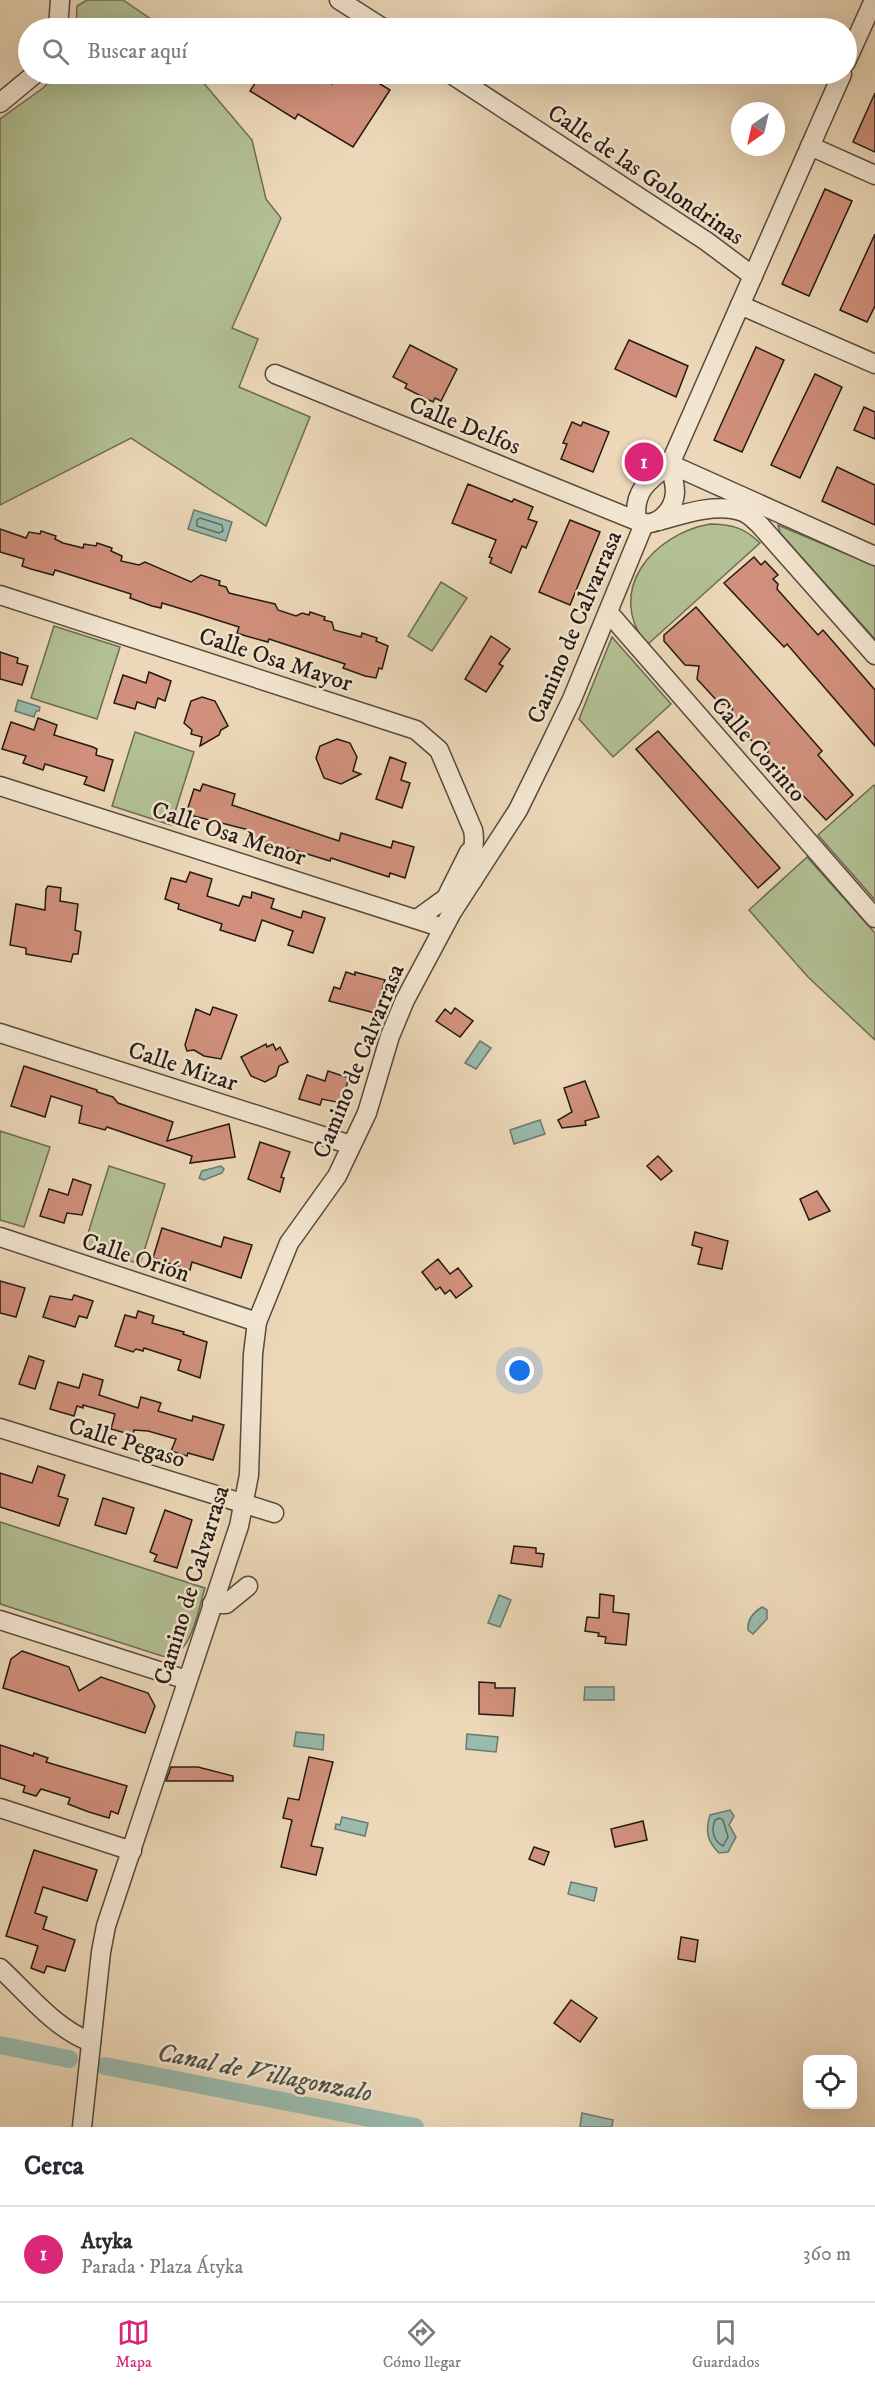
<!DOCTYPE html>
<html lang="es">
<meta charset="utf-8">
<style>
body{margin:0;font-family:"IM FELL DW Pica",serif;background:#f7f7f7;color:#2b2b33}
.controls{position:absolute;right:18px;bottom:18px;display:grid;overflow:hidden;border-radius:12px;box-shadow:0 6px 24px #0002}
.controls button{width:54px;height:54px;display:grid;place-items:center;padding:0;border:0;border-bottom:2px solid #e1e1e2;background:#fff;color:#2b2b33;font:30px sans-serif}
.compass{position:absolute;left:731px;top:102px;width:54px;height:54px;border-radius:50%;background:#fff;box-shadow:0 6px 24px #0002;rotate:214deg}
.you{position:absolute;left:520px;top:1371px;width:21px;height:21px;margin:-15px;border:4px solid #fff;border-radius:50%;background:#1a73e8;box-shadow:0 0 0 9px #1a73e833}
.badge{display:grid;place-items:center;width:39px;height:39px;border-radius:50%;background:#db2777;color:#fff;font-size:20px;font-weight:700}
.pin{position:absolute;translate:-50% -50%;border:3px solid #fff;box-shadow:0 2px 6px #0006}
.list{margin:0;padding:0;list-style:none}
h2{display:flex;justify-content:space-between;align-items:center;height:78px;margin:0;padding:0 24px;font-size:26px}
h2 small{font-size:20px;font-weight:400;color:#7c7c81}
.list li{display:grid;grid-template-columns:39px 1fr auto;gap:18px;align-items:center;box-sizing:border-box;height:96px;padding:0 24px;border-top:2px solid #e1e1e2}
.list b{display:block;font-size:22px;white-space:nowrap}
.list p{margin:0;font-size:20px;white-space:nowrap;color:#7c7c81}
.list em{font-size:20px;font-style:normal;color:#7c7c81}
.icon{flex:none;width:33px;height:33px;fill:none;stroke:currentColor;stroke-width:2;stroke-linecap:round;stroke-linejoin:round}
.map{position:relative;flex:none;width:875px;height:2127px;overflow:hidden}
.search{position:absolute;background:#fff;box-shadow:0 6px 24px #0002;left:18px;right:18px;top:18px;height:66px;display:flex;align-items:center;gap:15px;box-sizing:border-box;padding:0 21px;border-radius:33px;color:#7c7c81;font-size:22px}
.sheet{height:174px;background:#fff}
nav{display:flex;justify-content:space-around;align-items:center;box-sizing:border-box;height:84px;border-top:2px solid #e1e1e2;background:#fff;font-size:16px;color:#7c7c81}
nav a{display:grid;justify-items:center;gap:3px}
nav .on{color:#db2777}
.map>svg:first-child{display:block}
.green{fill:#b2c093;stroke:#6c6c54;stroke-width:1.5}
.water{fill:#99baad;stroke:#6b7a70;stroke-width:1.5}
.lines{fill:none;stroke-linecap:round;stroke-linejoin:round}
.shore{stroke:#5f6a60;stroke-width:1.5}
.canal{stroke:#99baad;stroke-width:18}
.building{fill:#d1907c;stroke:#251914;stroke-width:1.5}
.street-casing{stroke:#57493d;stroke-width:21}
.street{stroke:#f3e6d1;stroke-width:18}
.labels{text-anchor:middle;stroke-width:5;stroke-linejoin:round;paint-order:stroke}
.street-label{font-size:24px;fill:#251914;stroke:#f3e6d1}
.water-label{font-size:26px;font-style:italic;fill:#4e514a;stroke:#f3e6d1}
</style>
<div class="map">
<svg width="875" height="2127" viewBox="0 0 875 2127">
<rect width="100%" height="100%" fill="#ecd8b8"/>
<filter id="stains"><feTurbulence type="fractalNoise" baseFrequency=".00333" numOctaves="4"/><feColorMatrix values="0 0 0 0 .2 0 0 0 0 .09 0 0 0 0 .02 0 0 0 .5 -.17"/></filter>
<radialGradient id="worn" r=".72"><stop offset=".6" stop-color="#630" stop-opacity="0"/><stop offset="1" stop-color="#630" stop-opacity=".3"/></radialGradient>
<g class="green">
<path d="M87 0H123L164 28H76L77 6Z"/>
<path d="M57 74H196L252 140 266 199 281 218 232 328 258 339 239 387 310 417 266 526 131 438 0 505V119L43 88Z"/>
<path d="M710 524C731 524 745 528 760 543L647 645C604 591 653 534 710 524Z"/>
<path d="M778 525 875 566V639L780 533Z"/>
<path d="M441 582 467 598 432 651 408 636Z"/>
<path d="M54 626 120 647 97 719 31 698Z"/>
<path d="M612 637 671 704 613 757 579 719Z"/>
<path d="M135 732 194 752 171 825 112 806Z"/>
<path d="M874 785 875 786V900L818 835Z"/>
<path d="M807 857 875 933V1040L808 977 749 910Z"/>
<path d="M0 1131 50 1147 24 1227 0 1220Z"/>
<path d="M109 1166 165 1184 140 1264 84 1246Z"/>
<path d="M0 1522 205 1588C198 1609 192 1660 162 1656L0 1604Z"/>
</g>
<g class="water">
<path d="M194 510 232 522 226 541 188 529Z"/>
<path d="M18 700 40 707 39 711H36L34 717 15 711Z"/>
<path d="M480 1041 491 1048 476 1069 465 1063Z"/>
<path d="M540 1120 545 1134 514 1144 510 1130Z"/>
<path d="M221 1166 224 1169 222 1173 204 1180 199 1178 202 1171Z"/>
<path d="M499 1595 511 1600 500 1627 488 1623Z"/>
<path d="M762 1607 767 1610V1619L753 1634 748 1630C747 1620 754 1612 762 1607Z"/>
<path d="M585 1687H614V1700H584Z"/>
<path d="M296 1732 324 1735 323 1750 294 1746Z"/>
<path d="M467 1734 498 1737 496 1752 466 1749Z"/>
<path d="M730 1810 734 1816 729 1825 736 1837 728 1852 719 1853C707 1841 705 1831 710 1815Z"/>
<path d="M342 1817 368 1823 365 1836 335 1829 336 1824 340 1825Z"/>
<path d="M571 1882 597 1888 594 1901 568 1894Z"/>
<path d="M582 2113 613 2120 612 2127H580Z"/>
</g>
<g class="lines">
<g class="shore">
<path d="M200 518 222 525 223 531 219 533 197 526V520Z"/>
<path d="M720 1818 723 1820 728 1837 723 1846C713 1841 711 1830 715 1820Z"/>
</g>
<g class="canal">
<path d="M0 2045 69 2059"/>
<path d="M105 2066 415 2127"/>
</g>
</g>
<g class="building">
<path d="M261 74H316L332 84 339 74H364L390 90 353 147 298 114 295 119 250 91Z"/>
<path d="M875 93V152L853 142Z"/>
<path d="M825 189 852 201 809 296 782 284Z"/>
<path d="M875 234V306L867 322 840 310Z"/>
<path d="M629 340 688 366 676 397 615 369Z"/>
<path d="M410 345 457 369 441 401 435 398 433 402 405 388 407 384 393 377Z"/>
<path d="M756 347 784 360 742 452 714 440Z"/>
<path d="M815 374 842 387 800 478 771 465Z"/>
<path d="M864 407 875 412V439L854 430Z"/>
<path d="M572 422 581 426 583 422 609 432 593 472 561 459 567 444 563 443Z"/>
<path d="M837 467 875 485V525L822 501Z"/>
<path d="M468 484 512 502 514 499 533 507 528 519 537 522 526 548 522 546 511 573 490 563 492 558 489 557 496 540 452 523Z"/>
<path d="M570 520 600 532 570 605 539 592Z"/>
<path d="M0 529 26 538 29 532 40 534 41 531 56 536 55 539 63 543 83 548 84 544 96 546 97 543 112 548 111 551 122 556 121 561 139 565 145 562 191 582 201 575 220 581 219 585 226 587 229 593 275 604 278 610 296 616 302 613 309 615 310 612 325 617 324 620 332 622 334 630 361 637 362 633 377 638 376 641 388 646 382 669 379 668 376 678 365 676 343 668 345 664 269 639 268 642 246 636 237 633 239 627 195 613 162 603 161 608 152 606 130 598 131 594 55 570 53 575 31 569 22 566 24 559 0 552Z"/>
<path d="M754 557 761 565 765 561 778 575 773 579 778 584 777 589 818 635 823 630 875 690V746L787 644 784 647 724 583Z"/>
<path d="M696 607 822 751 818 755 853 795 826 820 767 757 769 743 754 742 746 737 731 717 733 705 720 704 697 679 699 666 685 665 664 641V635Z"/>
<path d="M491 636 510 649 499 664 503 666 486 692 465 679Z"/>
<path d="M0 652 18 658 17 663 28 666 22 685 0 679Z"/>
<path d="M149 672 171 681 165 701 158 698 155 708 137 702 135 709 114 703 123 675 146 683Z"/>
<path d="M202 697 215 701 228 726 221 730 219 735 200 746 202 737 191 734 192 730 184 723 191 701Z"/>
<path d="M38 718 57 725 54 735 93 747 97 749 96 755 113 760 104 791 84 784 87 777 45 764 43 770 23 763 26 756 2 749 11 722 34 730Z"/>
<path d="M658 731 780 868 758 888 636 749Z"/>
<path d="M337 739 350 743 357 757 353 771 361 774 341 784 324 778 316 758 320 746Z"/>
<path d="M390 757 406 763 401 780 410 783 402 808 376 799Z"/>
<path d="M203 784 235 794 232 805 339 841 341 833 391 848 393 841 414 847 405 878 390 873 389 877 331 858 330 861 288 848 287 852 246 839 249 830 186 814 194 789 200 791Z"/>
<path d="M190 872 212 879 207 896 239 906 243 896 251 898 252 892 274 899 271 908 301 918 303 911 325 918 313 953 288 945 293 931 262 920 255 941 220 930 222 924 178 909 179 904 165 899 171 878 186 882Z"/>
<path d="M48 886 61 888 60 901 78 904 75 930 81 932 78 954H73L71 962 26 954V948L10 945 16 904 45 910 46 889Z"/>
<path d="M346 972 355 975V972L385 980 375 1013 329 1001 334 987 340 989Z"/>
<path d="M213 1007 237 1015 221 1059 204 1056 194 1050 187 1051 185 1045 196 1009 210 1015Z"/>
<path d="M455 1008 473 1021 460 1037 436 1021 445 1009 451 1014Z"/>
<path d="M266 1044 267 1047 273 1044 276 1050 280 1047 288 1062 279 1066 276 1076 265 1082 251 1076 241 1057Z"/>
<path d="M24 1066 97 1090V1092L113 1097 118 1103 173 1122 167 1141 229 1124 235 1157 190 1163 192 1156 107 1127 105 1130 79 1123 82 1106 51 1096 45 1117 11 1106Z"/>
<path d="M328 1071 349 1078 341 1103 322 1099 320 1105 299 1099 307 1075 325 1081Z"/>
<path d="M585 1081 599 1117 585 1121 586 1125 562 1128 558 1120 572 1112 564 1088Z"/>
<path d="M260 1142 290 1152 281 1177 284 1178 280 1192 248 1179Z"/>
<path d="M658 1156 672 1171 661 1180 647 1166Z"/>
<path d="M73 1179 91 1185 82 1215 67 1213 64 1223 40 1216 49 1189 68 1195Z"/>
<path d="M817 1191 830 1211 809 1220 800 1199Z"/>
<path d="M162 1228 221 1247 224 1237 252 1245 241 1278 192 1262 190 1270 153 1258Z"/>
<path d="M695 1232 728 1241 722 1269 698 1264 702 1248 692 1245Z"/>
<path d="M438 1259 450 1274 458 1268 472 1286 456 1298 450 1290 445 1294 440 1287 436 1290 422 1272Z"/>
<path d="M0 1281 25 1288 16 1317 0 1313Z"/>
<path d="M74 1295 93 1301 87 1318 79 1316 75 1327 43 1317 50 1296 72 1300Z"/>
<path d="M138 1311 154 1316 152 1323 184 1332 183 1334 207 1342 200 1378 178 1370 181 1360 144 1348 143 1351 136 1349 133 1352 115 1346 125 1315 136 1318Z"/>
<path d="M29 1356 44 1361 35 1389 19 1384Z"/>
<path d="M83 1374 103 1380 99 1395 138 1408 141 1397 161 1403 158 1411 192 1421 193 1416 224 1425 213 1460 188 1453 187 1456 171 1451 176 1439 148 1431 134 1430 133 1435 111 1429 115 1414 83 1405V1408L77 1406 74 1416 50 1409 58 1382 79 1388Z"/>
<path d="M38 1466 65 1475 58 1496 68 1499 59 1526 0 1507V1473L32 1483Z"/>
<path d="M103 1498 134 1508 126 1534 95 1525Z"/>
<path d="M165 1510 192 1520 177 1568 154 1561 157 1555 150 1552Z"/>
<path d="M514 1546 536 1548V1553L544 1554 542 1567 511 1563Z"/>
<path d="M600 1594 614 1596 613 1612 629 1614 626 1645 605 1643 606 1637 598 1636 599 1633 585 1631 587 1617 599 1618Z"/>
<path d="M22 1651 69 1667 79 1691 101 1677 148 1693 155 1706 145 1733 3 1688 11 1659Z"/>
<path d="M479 1682 495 1683V1688H515L513 1716 479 1714Z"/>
<path d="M0 1745 33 1756 34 1753 48 1758 46 1762 127 1786 118 1814 111 1811 109 1818 89 1812 68 1804 70 1798 41 1789 36 1796 23 1792 25 1786 0 1778Z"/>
<path d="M309 1757 333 1762 311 1846 323 1848 316 1875 281 1867 292 1820 283 1818 288 1798 299 1800Z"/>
<path d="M171 1767H198L233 1776V1781H166Z"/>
<path d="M643 1821 647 1840 615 1847 611 1829Z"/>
<path d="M534 1847 549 1852 544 1865 529 1859Z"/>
<path d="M34 1850 97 1870 87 1901 43 1887 35 1913 47 1917 43 1929 75 1940 65 1971 47 1966 44 1973 31 1968 38 1946 6 1936Z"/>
<path d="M681 1937 698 1940 695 1962 678 1959Z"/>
<path d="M571 2000 597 2018 580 2042 554 2023Z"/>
</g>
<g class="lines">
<defs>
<g id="street">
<path d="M339 0 383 28"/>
<path d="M58 28 60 0"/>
<path d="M846 62 874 0"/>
<path d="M451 74 706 241 753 276"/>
<path d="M0 103 35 74"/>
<path d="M810 146 875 175"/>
<path d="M740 305 875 364"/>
<path d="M275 374 637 521"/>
<path d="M670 464C672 473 675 483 675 492 674 511 656 530 637 521 632 491 649 480 670 464L842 74"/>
<path d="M670 464 875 556"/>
<path d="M659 521C683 514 718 502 743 512 749 514 754 520 759 524L875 655"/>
<path d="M0 595 416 730 439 750 473 830C477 847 468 862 473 880"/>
<path d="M608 612 875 918"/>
<path d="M0 786 443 928"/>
<path d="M417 919 446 898 469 852"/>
<path d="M0 1033 351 1145"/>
<path d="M0 1237 257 1322"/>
<path d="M0 1428 274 1513"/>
<path d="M212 1604H226L248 1586"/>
<path d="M0 1620 187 1680"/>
<path d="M0 1808 132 1851"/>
<path d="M0 1968C27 1993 55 2029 91 2042"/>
<path d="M82 2127 101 1952 106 1926 239 1526 249 1475 253 1354 257 1322 289 1243 337 1176 367 1113 390 1036 405 1000 452 912 518 810 546 753 572 699 644 524"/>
</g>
</defs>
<use href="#street" class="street-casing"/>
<use href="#street" class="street"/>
</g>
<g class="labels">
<g class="street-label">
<text transform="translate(646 174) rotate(34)" y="8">Calle de las Golondrinas</text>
<text transform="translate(465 425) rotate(22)" y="8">Calle Delfos</text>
<text transform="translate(574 627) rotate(-67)" y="8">Camino de Calvarrasa</text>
<text transform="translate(276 659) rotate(18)" y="8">Calle Osa Mayor</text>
<text transform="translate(759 749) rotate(49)" y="8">Calle Corinto</text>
<text transform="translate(229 833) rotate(18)" y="8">Calle Osa Menor</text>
<text transform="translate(358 1061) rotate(-68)" y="8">Camino de Calvarrasa</text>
<text transform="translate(183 1066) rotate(18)" y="8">Calle Mizar</text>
<text transform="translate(136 1257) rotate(18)" y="8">Calle Orión</text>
<text transform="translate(127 1442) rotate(17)" y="8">Calle Pegaso</text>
<text transform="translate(191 1585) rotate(-73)" y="8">Camino de Calvarrasa</text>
</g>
<g class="water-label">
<text transform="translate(265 2072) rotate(11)" y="9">Canal de Villagonzalo</text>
</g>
</g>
<rect width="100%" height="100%" filter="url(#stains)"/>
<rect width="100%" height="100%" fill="url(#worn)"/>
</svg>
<div class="controls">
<button><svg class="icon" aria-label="locate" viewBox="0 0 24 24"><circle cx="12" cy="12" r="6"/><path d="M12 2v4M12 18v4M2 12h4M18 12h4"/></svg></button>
</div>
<svg class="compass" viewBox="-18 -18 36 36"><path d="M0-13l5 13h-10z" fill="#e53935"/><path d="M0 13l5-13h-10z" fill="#7c7c81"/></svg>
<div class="you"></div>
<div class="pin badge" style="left:644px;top:462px">1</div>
<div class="search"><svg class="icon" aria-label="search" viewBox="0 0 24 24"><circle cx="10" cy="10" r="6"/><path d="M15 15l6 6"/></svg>Buscar aquí</div>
</div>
<section class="sheet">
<h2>Cerca<small></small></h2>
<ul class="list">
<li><span class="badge">1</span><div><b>Atyka</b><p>Parada · Plaza Átyka</p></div><em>360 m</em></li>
</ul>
</section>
<nav>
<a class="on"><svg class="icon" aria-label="map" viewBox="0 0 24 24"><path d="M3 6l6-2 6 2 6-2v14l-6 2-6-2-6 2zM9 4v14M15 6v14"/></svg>Mapa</a>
<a><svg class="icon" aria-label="directions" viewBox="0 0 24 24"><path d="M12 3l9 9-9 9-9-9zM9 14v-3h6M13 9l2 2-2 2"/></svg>Cómo llegar</a>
<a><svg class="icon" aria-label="saved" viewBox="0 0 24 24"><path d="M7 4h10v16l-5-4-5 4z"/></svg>Guardados</a>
</nav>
